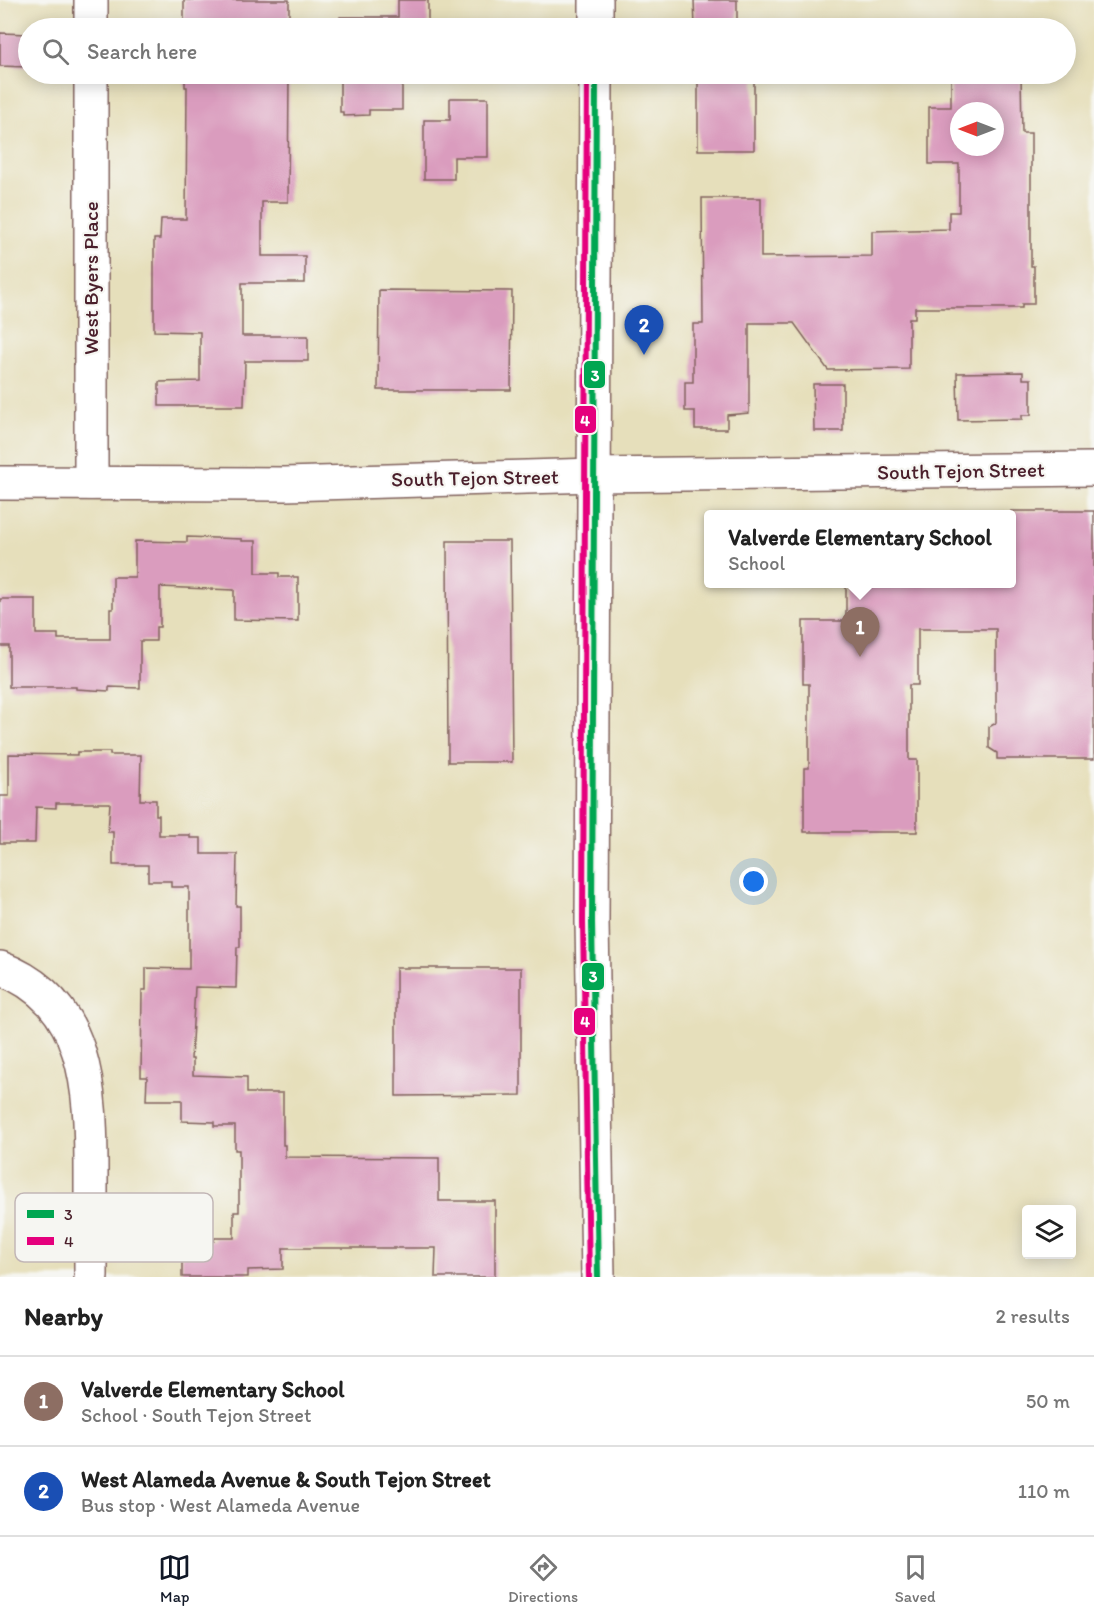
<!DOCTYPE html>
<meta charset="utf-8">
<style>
body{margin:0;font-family:Itim,sans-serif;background:#f6f6f6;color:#222}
.controls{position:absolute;right:18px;bottom:18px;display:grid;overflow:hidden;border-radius:6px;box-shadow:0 3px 15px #0003}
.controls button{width:54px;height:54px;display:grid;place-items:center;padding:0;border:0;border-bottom:2px solid #e0e0e0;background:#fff;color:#222;font:30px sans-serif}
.compass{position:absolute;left:950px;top:102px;width:54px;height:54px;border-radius:50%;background:#fff;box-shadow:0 3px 15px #0003;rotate:270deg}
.you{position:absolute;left:754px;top:882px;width:21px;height:21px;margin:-15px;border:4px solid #fff;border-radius:50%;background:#1a73e8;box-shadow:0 0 0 9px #1a73e833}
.badge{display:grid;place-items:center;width:39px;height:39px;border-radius:50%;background:#111827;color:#fff;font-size:20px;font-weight:700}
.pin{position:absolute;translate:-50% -50px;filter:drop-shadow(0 2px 3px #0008)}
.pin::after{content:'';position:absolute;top:32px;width:21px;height:18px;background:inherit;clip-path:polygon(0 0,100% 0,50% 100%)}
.popup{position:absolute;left:704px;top:510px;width:312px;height:78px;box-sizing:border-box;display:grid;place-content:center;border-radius:6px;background:#fff;filter:drop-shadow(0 2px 4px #0005);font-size:20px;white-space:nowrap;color:#767676}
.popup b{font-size:22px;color:#222}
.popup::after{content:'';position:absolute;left:50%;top:100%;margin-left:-12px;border:12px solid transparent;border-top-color:#fff}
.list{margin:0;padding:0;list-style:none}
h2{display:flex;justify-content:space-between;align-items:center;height:78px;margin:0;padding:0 24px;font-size:26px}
h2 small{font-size:20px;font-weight:400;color:#767676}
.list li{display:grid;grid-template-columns:39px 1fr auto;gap:18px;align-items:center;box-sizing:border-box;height:90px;padding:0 24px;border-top:2px solid #e0e0e0}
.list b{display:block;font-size:22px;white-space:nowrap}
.list p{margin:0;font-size:20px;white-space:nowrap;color:#767676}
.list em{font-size:20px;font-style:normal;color:#767676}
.icon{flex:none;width:33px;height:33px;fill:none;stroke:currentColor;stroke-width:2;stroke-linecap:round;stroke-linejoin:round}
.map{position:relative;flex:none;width:1094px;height:1277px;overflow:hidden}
.search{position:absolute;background:#fff;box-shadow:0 3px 15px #0003;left:18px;right:18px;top:18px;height:66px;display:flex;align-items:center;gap:15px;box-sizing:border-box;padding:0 21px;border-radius:33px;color:#767676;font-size:22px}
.sheet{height:258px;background:#fff}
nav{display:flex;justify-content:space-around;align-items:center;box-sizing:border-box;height:84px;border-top:2px solid #e0e0e0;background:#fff;font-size:16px;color:#767676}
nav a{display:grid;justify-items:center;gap:3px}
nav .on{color:#111827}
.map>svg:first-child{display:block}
.building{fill:#da9cbe;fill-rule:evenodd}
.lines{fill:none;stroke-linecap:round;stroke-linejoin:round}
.minor-casing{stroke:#81625d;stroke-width:36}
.major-casing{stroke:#81625d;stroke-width:36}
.minor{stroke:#fff;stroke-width:33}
.major{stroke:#fff;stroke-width:33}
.bus-1-casing{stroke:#f6f6f2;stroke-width:10}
.bus-2-casing{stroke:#f6f6f2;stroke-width:10}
.bus-1{stroke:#00a651;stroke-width:6}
.bus-2{stroke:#e5007d;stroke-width:6}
.labels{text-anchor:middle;stroke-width:4.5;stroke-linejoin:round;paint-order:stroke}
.street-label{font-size:21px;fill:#4a1f2b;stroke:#f6f6f2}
.key{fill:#f6f6f2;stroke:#c2b6b6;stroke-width:1.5}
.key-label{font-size:16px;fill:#4a1f2b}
.line-badge{stroke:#f6f6f2;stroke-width:2}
.badge-label{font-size:16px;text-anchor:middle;font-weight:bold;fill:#fff}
</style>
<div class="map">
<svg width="1094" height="1277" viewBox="0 0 1094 1277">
<rect width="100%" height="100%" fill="#f6f6f2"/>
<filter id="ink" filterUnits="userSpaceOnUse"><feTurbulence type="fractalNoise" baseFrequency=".0167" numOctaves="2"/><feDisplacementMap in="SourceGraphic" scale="12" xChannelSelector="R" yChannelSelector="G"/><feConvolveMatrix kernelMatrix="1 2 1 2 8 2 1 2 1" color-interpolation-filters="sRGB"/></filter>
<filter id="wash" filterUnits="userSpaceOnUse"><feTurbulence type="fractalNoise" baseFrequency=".008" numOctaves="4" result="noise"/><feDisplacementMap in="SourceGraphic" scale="24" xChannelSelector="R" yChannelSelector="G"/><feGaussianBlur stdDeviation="1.35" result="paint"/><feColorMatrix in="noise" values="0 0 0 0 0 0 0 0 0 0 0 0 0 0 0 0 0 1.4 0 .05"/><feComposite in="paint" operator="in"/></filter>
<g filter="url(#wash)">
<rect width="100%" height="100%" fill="#e6dfbb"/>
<g id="blocks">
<g class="building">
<rect x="184" y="0" width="105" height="28"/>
<path d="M398 0H428V28H340V17H398Z"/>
<path d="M694 0H737V28H695Z"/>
<path d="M0 33 28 34V67L0 66Z"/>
<path d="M185 74H289L288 202H262V256H305V283H242V336H308V361H245L244 406H159V382L200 381V332L154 331V239H160L161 219H186L187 87H185Z"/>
<path d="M340 74H402V110H369V115L343 116V112H340Z"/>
<rect x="698" y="74" width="56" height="76"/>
<path d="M951 74H1021L1022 133H1031V266H1034V304H1022V308H915V318H909V369L828 370 794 323H749V413L727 415V429H695V411H685V382H693V324H703L702 198H761V257L872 256V231L949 229V212H959V164H929V107H951ZM959 111H995V147H959Z"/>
<path d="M450 98H488V157H454V179H424V120H450Z"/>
<path d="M379 290 512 291 511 390H378Z"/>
<path d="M1023 372V379H1031V415H1022V419L958 420 957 373Z"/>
<path d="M813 384H843V431H814Z"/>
<path d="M1011 511H1094V759H997V753L989 748V727L996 723V629H918V685H909V760H917V832H804V768H809V684H803V621H846V584H1011Z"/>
<path d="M187 537 242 539V541H256V573H279V577H298V621L234 620V590L160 587V627H156V641H140V688L109 687V691L76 689V687H9V646H0V599H36V634H58V639H110V609H113V577H135V541L187 542Z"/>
<path d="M447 541H510L512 762H448Z"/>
<path d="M77 752H110V755H141L140 800H156V815H159V835H190V838H201V854H237L236 906H240V947H237L236 988 195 987 191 1059H193V1075L247 1077V1093H283V1145H285V1157L439 1158V1201H495V1277H435L436 1248H283V1269L248 1270V1277H182V1241H214V1238H234V1212H239V1150H235V1126H214V1122L182 1121V1100H146L147 1077H141L142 990H146V968L189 969V887H171V881H148V865H113V832H108L110 803H56V808L36 807 35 843H0V796H9V754L77 755Z"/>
<path d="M396 968H521V1095L396 1096Z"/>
</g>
</g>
</g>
<g filter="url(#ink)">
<use href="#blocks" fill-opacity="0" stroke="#81625d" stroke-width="1.5"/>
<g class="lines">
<defs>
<g id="minor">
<path d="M91 0V28"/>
<path d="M91 74V483"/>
<path d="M0 483 285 484 595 475 1094 469"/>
<path d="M0 968C89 1001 91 1091 91 1172 91 1207 91 1242 91 1277"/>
</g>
<g id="major">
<path d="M596 0V28"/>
<path d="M596 74 592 922 598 1277"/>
</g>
</defs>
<use href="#minor" class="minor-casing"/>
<use href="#major" class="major-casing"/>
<use href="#minor" class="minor"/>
<use href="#major" class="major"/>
<defs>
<path id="bus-1" d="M596 74 592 922 598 1277"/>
<path id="bus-2" d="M587 74 583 922 589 1277"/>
</defs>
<use href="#bus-1" class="bus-1-casing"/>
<use href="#bus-2" class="bus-2-casing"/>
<use href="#bus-1" class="bus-1"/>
<use href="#bus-2" class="bus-2"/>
</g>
</g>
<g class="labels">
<g class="street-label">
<text transform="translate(91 278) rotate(-90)" y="7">West Byers Place</text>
<text transform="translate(961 471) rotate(-1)" y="7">South Tejon Street</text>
<text transform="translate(475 478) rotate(-1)" y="7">South Tejon Street</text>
</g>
</g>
<rect x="15" y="1193" width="198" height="69" rx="9" class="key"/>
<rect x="27" y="1210" width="27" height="8" fill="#00a651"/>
<rect x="27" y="1237" width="27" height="8" fill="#e5007d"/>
<g class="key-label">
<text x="64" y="1220">3</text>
<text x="64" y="1247">4</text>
</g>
<g class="line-badge">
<rect x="583" y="360" width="23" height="29" rx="6" fill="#00a651"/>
<rect x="574" y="405" width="23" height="29" rx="6" fill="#e5007d"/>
<rect x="581" y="962" width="24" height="29" rx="6" fill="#00a651"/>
<rect x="573" y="1007" width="23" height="29" rx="6" fill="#e5007d"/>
</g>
<g class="badge-label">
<text x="595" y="381">3</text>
<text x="585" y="426">4</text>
<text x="593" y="982">3</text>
<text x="585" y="1027">4</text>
</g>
</svg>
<div class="controls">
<button><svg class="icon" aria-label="layers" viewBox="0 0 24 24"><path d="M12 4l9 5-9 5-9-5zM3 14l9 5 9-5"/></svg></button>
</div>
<svg class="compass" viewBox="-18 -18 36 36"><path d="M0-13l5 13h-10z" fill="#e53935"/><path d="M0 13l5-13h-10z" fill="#767676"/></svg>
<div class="you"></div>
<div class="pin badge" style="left:860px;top:657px;background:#8d6e63">1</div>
<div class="popup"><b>Valverde Elementary School</b>School</div>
<div class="pin badge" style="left:644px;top:355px;background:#1a4fb4">2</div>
<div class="search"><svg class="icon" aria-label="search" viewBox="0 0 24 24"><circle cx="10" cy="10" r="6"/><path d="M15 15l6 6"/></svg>Search here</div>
</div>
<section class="sheet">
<h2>Nearby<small>2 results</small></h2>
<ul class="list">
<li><span class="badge" style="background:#8d6e63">1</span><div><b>Valverde Elementary School</b><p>School · South Tejon Street</p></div><em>50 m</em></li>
<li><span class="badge" style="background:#1a4fb4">2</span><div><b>West Alameda Avenue &amp; South Tejon Street</b><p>Bus stop · West Alameda Avenue</p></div><em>110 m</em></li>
</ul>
</section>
<nav>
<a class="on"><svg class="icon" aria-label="map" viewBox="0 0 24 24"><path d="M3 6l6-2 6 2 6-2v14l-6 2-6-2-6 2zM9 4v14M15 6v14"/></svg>Map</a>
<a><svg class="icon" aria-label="directions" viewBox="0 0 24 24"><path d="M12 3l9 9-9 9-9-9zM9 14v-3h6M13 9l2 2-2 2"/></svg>Directions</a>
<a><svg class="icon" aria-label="saved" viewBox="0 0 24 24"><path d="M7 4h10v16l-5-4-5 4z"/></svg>Saved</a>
</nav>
